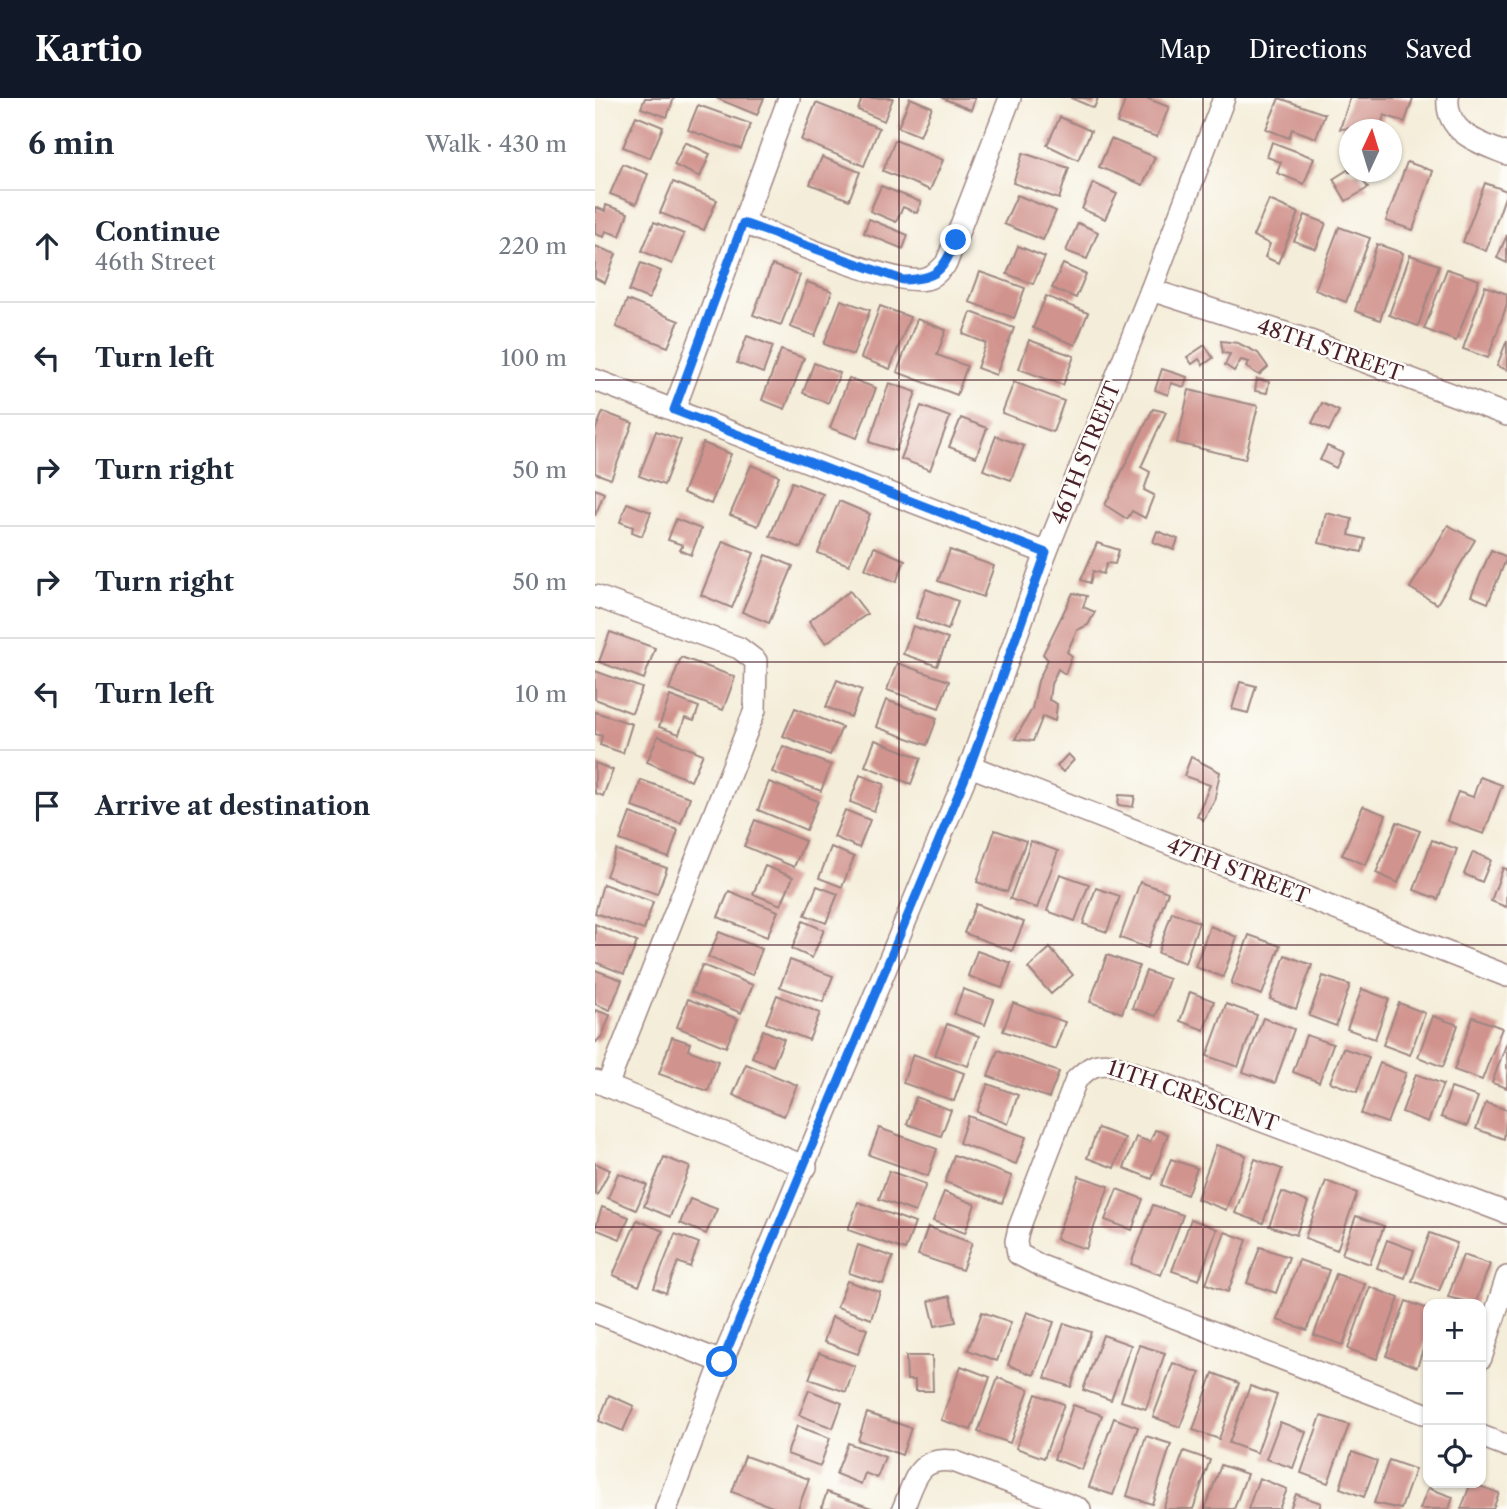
<!DOCTYPE html>
<meta charset="utf-8">
<style>
body{margin:0;font-family:"Libre Caslon Text",serif;background:#f6f6f7;color:#1f2937}
.controls{position:absolute;right:21px;bottom:21px;display:grid;overflow:hidden;border-radius:14px;box-shadow:0 2px 5px #0004}
.controls button{width:63px;height:63px;display:grid;place-items:center;padding:0;border:0;border-bottom:2px solid #e0e1e3;background:#fff;color:#1f2937;font:35px sans-serif}
.compass{position:absolute;left:744px;top:21px;width:63px;height:63px;border-radius:50%;background:#fff;box-shadow:0 2px 5px #0004;rotate:4deg}
.stop{position:absolute;width:21px;height:21px;margin:-16px;border:5px solid #1a73e8;border-radius:50%;background:#fff}
.stop.end{background:#1a73e8;border-color:#fff;box-shadow:0 2px 7px #0008}
.list{margin:0;padding:0;list-style:none}
h2{display:flex;justify-content:space-between;align-items:center;height:91px;margin:0;padding:0 28px;font-size:30px}
h2 small{font-size:23px;font-weight:400;color:#747a83}
.list li{display:grid;grid-template-columns:46px 1fr auto;gap:21px;align-items:center;box-sizing:border-box;height:112px;padding:0 28px;border-top:2px solid #e0e1e3}
.list b{display:block;font-size:26px;white-space:nowrap}
.list p{margin:0;font-size:23px;white-space:nowrap;color:#747a83}
.list em{font-size:23px;font-style:normal;color:#747a83}
.icon{flex:none;width:38px;height:38px;fill:none;stroke:currentColor;stroke-width:2;stroke-linecap:round;stroke-linejoin:round}
.map{position:relative;flex:none;width:912px;height:1411px;overflow:hidden}
header{display:flex;align-items:center;gap:42px;box-sizing:border-box;height:98px;padding:0 35px;background:#111827;color:#fff}
header strong{font-size:33px}
nav{display:flex;gap:38px;margin-inline-start:auto;font-size:24px}
main{display:flex}
aside{flex:1;background:#fff}
.map>svg:first-child{display:block}
.building{fill:#d1938d}
.lines{fill:none;stroke-linecap:round;stroke-linejoin:round}
.street-casing{stroke:#9f8682;stroke-width:24}
.street{stroke:#fff;stroke-width:21}
.route{stroke:#1a73e8;stroke-width:9}
.grid{fill:none;stroke:#4a1f2b;stroke-width:2;stroke-opacity:0.55}
.labels{text-anchor:middle;stroke-width:5;stroke-linejoin:round;paint-order:stroke}
.street-label{font-size:21px;fill:#4a1f2b;stroke:#fdfcf7}
</style>
<header>
<strong>Kartio</strong>
<nav><a>Map</a><a>Directions</a><a>Saved</a></nav>
</header>
<main>
<aside>
<h2>6 min<small>Walk · 430 m</small></h2>
<ul class="list">
<li><svg class="icon" aria-label="ahead" viewBox="0 0 24 24"><path d="M12 20V5M6 11l6-6 6 6"/></svg><div><b>Continue</b><p>46th Street</p></div><em>220 m</em></li>
<li><svg class="icon" aria-label="left" viewBox="0 0 24 24"><path d="M17 20v-9H6M10 6l-5 5 5 5"/></svg><div><b>Turn left</b></div><em>100 m</em></li>
<li><svg class="icon" aria-label="right" viewBox="0 0 24 24"><path d="M7 20v-9h11M14 6l5 5-5 5"/></svg><div><b>Turn right</b></div><em>50 m</em></li>
<li><svg class="icon" aria-label="right" viewBox="0 0 24 24"><path d="M7 20v-9h11M14 6l5 5-5 5"/></svg><div><b>Turn right</b></div><em>50 m</em></li>
<li><svg class="icon" aria-label="left" viewBox="0 0 24 24"><path d="M17 20v-9H6M10 6l-5 5 5 5"/></svg><div><b>Turn left</b></div><em>10 m</em></li>
<li><svg class="icon" aria-label="arrive" viewBox="0 0 24 24"><path d="M6 21V4h12l-3 4 3 4H6"/></svg><div><b>Arrive at destination</b></div></li>
</ul>
</aside>
<div class="map">
<svg width="912" height="1411" viewBox="0 0 912 1411">
<rect width="100%" height="100%" fill="#fdfcf7"/>
<filter id="ink" filterUnits="userSpaceOnUse"><feTurbulence type="fractalNoise" baseFrequency=".0143" numOctaves="2"/><feDisplacementMap in="SourceGraphic" scale="14" xChannelSelector="R" yChannelSelector="G"/><feConvolveMatrix kernelMatrix="1 2 1 2 8 2 1 2 1" color-interpolation-filters="sRGB"/></filter>
<filter id="wash" filterUnits="userSpaceOnUse"><feTurbulence type="fractalNoise" baseFrequency=".00686" numOctaves="4" result="noise"/><feDisplacementMap in="SourceGraphic" scale="28" xChannelSelector="R" yChannelSelector="G"/><feGaussianBlur stdDeviation="1.57" result="paint"/><feColorMatrix in="noise" values="0 0 0 0 0 0 0 0 0 0 0 0 0 0 0 0 0 1.4 0 .05"/><feComposite in="paint" operator="in"/></filter>
<g filter="url(#wash)">
<rect width="100%" height="100%" fill="#f4edd9"/>
<g id="blocks">
<g class="building">
<path d="M50 0H79L72 19 46 10Z"/>
<path d="M121 0H169L162 17Z"/>
<path d="M267 0H298L289 23 263 12Z"/>
<path d="M315 0 337 9 325 38 303 29Z"/>
<path d="M347 0H380L376 12Z"/>
<path d="M476 0H503L499 10Z"/>
<path d="M531 0H551L574 9 562 39 522 25Z"/>
<path d="M684 0 730 16 721 40 697 31 694 40 671 31Z"/>
<path d="M755 0H818L810 24 789 17 786 28 745 31Z"/>
<path d="M221 5 284 30 269 68 206 42Z"/>
<path d="M103 7 156 26 146 51 93 32Z"/>
<path d="M41 18 68 29 55 60 28 49Z"/>
<path d="M465 19 496 33 483 62 452 47Z"/>
<path d="M516 41 560 59 548 87 504 69Z"/>
<path d="M300 42 348 62 335 92 288 73Z"/>
<path d="M90 44 115 56 105 79 79 67Z"/>
<path d="M677 44 719 60 709 86 682 75 686 64 672 59Z"/>
<path d="M428 55 474 70 464 101 418 85Z"/>
<path d="M227 59 265 74 254 102 215 86Z"/>
<path d="M812 64 838 73 818 132 791 123Z"/>
<path d="M28 66 53 76 41 106 15 96Z"/>
<path d="M754 71V74H763L773 90 751 103 738 81Z"/>
<path d="M78 84 122 102 109 132 65 115Z"/>
<path d="M498 85 522 96 510 121 487 111Z"/>
<path d="M890 85 912 93 891 153 868 144Z"/>
<path d="M286 88 326 104 322 115 308 109 301 124 275 113Z"/>
<path d="M422 97 461 113 448 142 409 126Z"/>
<path d="M674 102 704 115 683 165 670 159 675 146 658 138Z"/>
<path d="M11 107 33 115 25 138 11 133 9 139 0 136V109L10 113Z"/>
<path d="M710 117 731 125 721 151 699 143Z"/>
<path d="M274 121 313 137 308 151 269 135Z"/>
<path d="M59 124 89 136 77 166 47 153Z"/>
<path d="M483 125 503 134 492 161 471 153Z"/>
<path d="M744 129 775 140 751 204 720 192Z"/>
<path d="M912 137V165L902 160Z"/>
<path d="M782 146 808 155 785 222 760 213Z"/>
<path d="M0 148 21 156 10 185 0 180Z"/>
<path d="M423 148 450 159 438 186 412 176Z"/>
<path d="M815 157 844 167 823 228 794 217Z"/>
<path d="M46 165 66 173 54 201 34 193Z"/>
<path d="M468 166 491 176 481 200 457 190Z"/>
<path d="M177 167 205 177 186 227 158 217Z"/>
<path d="M852 171 884 182 861 243 829 231Z"/>
<path d="M385 174 430 190 419 220 374 204Z"/>
<path d="M212 184 237 193 220 238 195 229Z"/>
<path d="M890 188 912 196V206L893 260 868 251Z"/>
<path d="M451 198 493 215 480 247 438 230Z"/>
<path d="M32 202 84 223 73 249 21 229Z"/>
<path d="M246 202 275 212 258 257 229 246Z"/>
<path d="M285 208 315 219 295 271 266 260Z"/>
<path d="M376 214 419 230 401 277 382 270 391 245 368 236Z"/>
<path d="M322 221 351 232 342 257 372 268 362 297 302 274Z"/>
<path d="M152 238 178 248 168 275 142 265Z"/>
<path d="M434 242 479 258 468 287 424 271Z"/>
<path d="M912 242V272L902 268Z"/>
<path d="M626 243 643 245 663 255 673 269 664 277 651 269 654 264 646 262 639 273 630 267 635 256 628 255Z"/>
<path d="M610 247 618 260 608 267 604 261 597 266 592 259Z"/>
<path d="M186 252 209 260 190 311 167 302Z"/>
<path d="M219 265 245 275 233 305 208 295Z"/>
<path d="M567 271 592 279 589 289 576 285 573 297 560 292Z"/>
<path d="M254 280 281 290 262 340 235 330Z"/>
<path d="M662 281 674 284 672 295 660 293Z"/>
<path d="M419 284 469 303 458 334 407 315Z"/>
<path d="M294 285 321 294 301 353 274 344Z"/>
<path d="M594 292 663 308 650 361 582 345Z"/>
<path d="M727 305 744 313 734 333 717 325Z"/>
<path d="M326 308 355 319 335 372 306 361Z"/>
<path d="M558 311 571 314 546 369 555 374 549 392 559 397 550 420 537 413 532 421 510 407Z"/>
<path d="M8 314 38 325 16 381 0 375V333Z"/>
<path d="M366 320 392 330 381 359 354 349Z"/>
<path d="M61 333 86 342 69 387 44 378Z"/>
<path d="M401 338 429 348 416 382 388 372Z"/>
<path d="M108 345 136 356 116 406 88 395Z"/>
<path d="M732 348 748 355 741 370 725 362Z"/>
<path d="M156 367 184 378 163 428 135 417Z"/>
<path d="M197 384 228 396 206 450 175 438Z"/>
<path d="M0 391 9 395 0 418Z"/>
<path d="M244 403 275 416 254 467 223 455Z"/>
<path d="M32 405 56 414 47 438 37 434 38 429 25 424Z"/>
<path d="M731 415 757 421 754 437 770 441 767 454 724 445Z"/>
<path d="M81 421 106 431 96 457 85 452 88 447 73 442Z"/>
<path d="M853 427 880 442 842 506 815 490Z"/>
<path d="M562 433 583 441 579 452 558 444Z"/>
<path d="M128 443 159 455 137 510 106 497Z"/>
<path d="M502 445 524 452 520 466 512 465 508 476 498 473 495 485 486 482Z"/>
<path d="M279 449 310 462 301 484 270 471Z"/>
<path d="M355 452 399 468 388 499 343 483Z"/>
<path d="M896 452 912 459 893 505 876 498Z"/>
<path d="M171 457 198 468 174 525 147 514Z"/>
<path d="M331 491 363 503 353 532 321 520Z"/>
<path d="M255 493 272 516 231 545 214 523Z"/>
<path d="M478 495 492 498 488 509 500 514 493 527 482 532 472 554 477 558 470 576 463 571 456 586 454 602 462 606 460 623 448 618 438 643 420 641 437 611 443 583 453 562 448 556Z"/>
<path d="M318 528 353 541 342 568 308 556Z"/>
<path d="M15 534 60 550 49 581 4 564Z"/>
<path d="M86 559 140 579 128 612 74 592Z"/>
<path d="M302 565 354 583 344 610 292 592Z"/>
<path d="M0 573 47 590 37 615 0 601Z"/>
<path d="M242 582 267 592 256 619 231 609Z"/>
<path d="M645 584 661 588 653 615 637 611Z"/>
<path d="M75 598 104 609 99 623 90 620 84 636 64 629Z"/>
<path d="M291 602 342 620 332 647 281 629Z"/>
<path d="M200 610 247 629 235 657 188 638Z"/>
<path d="M0 614 37 626 28 655 5 647 7 638 0 636Z"/>
<path d="M63 638 108 656 96 683 52 664Z"/>
<path d="M280 642 326 660 316 686 270 668Z"/>
<path d="M188 648 236 667 226 693 177 674Z"/>
<path d="M473 656 479 662 468 674 462 668Z"/>
<path d="M596 659 625 674 619 704 608 722 602 718 615 687 589 678Z"/>
<path d="M0 665 18 672 8 698 0 695Z"/>
<path d="M265 677 289 686 279 713 255 704Z"/>
<path d="M885 679 907 687 889 736 852 723 863 694 878 699Z"/>
<path d="M46 682 95 699 86 725 37 709Z"/>
<path d="M174 684 223 703 211 732 163 712Z"/>
<path d="M524 697 540 698 538 709 523 707Z"/>
<path d="M768 708 791 717 771 767 747 757Z"/>
<path d="M250 712 275 722 264 750 239 739Z"/>
<path d="M35 715 83 732 74 760 25 742Z"/>
<path d="M160 722 210 743 199 769 149 748Z"/>
<path d="M802 724 825 733 803 785 781 775Z"/>
<path d="M400 732 431 743 412 794 382 784Z"/>
<path d="M837 742 862 751 843 801 819 792Z"/>
<path d="M436 743 463 753 442 810 415 801Z"/>
<path d="M236 749 259 759 247 789 224 780Z"/>
<path d="M21 752 72 770 62 796 11 778Z"/>
<path d="M878 754 896 762 887 784 869 776Z"/>
<path d="M170 768 198 779 186 807 158 796Z"/>
<path d="M908 770 912 771 911 809 896 803Z"/>
<path d="M465 776 494 786 480 823 452 813Z"/>
<path d="M545 784 573 794 553 850 525 840Z"/>
<path d="M8 786 58 804 49 832 0 815Z"/>
<path d="M222 788 243 796 231 825 210 817Z"/>
<path d="M501 790 525 798 512 834 488 826Z"/>
<path d="M134 793 183 813 172 839 123 819Z"/>
<path d="M381 806 429 824 417 853 369 835Z"/>
<path d="M577 814 604 824 590 865 563 855Z"/>
<path d="M208 823 229 832 217 860 197 851Z"/>
<path d="M0 826 42 844 29 876 0 864Z"/>
<path d="M615 828 642 839 628 879 600 869Z"/>
<path d="M124 834 167 851 157 877 113 859Z"/>
<path d="M654 837 685 848 667 897 636 886Z"/>
<path d="M455 850 478 877 456 896 433 870Z"/>
<path d="M382 853 416 865 407 890 373 878Z"/>
<path d="M512 857 544 868 527 915 495 904Z"/>
<path d="M690 857 717 867 701 911 675 901Z"/>
<path d="M195 862 238 878 228 904 185 889Z"/>
<path d="M107 867 158 887 146 915 96 894Z"/>
<path d="M0 872 27 882 15 912 0 906Z"/>
<path d="M551 873 574 881 561 918 537 910Z"/>
<path d="M728 878 755 887 741 928 714 918Z"/>
<path d="M368 891 399 902 390 927 359 916Z"/>
<path d="M767 891 794 901 780 941 752 931Z"/>
<path d="M595 894 619 903 609 932 585 923Z"/>
<path d="M182 897 225 915 214 942 171 925Z"/>
<path d="M93 901 143 921 131 949 82 929Z"/>
<path d="M418 905 470 924 460 951 408 933Z"/>
<path d="M804 905 830 915 815 957 788 947Z"/>
<path d="M631 906 662 917 643 969 612 958Z"/>
<path d="M0 912 15 917 7 938 0 945Z"/>
<path d="M838 918 863 927 848 969 823 959Z"/>
<path d="M878 919 907 930 887 982 859 972Z"/>
<path d="M668 920 699 931 680 985 648 974Z"/>
<path d="M352 926 384 938 373 968 340 957Z"/>
<path d="M168 932 189 941 178 968 157 959Z"/>
<path d="M711 937 738 946 724 984 698 974Z"/>
<path d="M77 939 95 945 93 952 123 963 113 993 64 976Z"/>
<path d="M912 944V990L897 985Z"/>
<path d="M748 950 774 959 762 994 735 984Z"/>
<path d="M403 952 464 974 454 1000 393 978Z"/>
<path d="M318 956 369 975 359 1003 308 985Z"/>
<path d="M785 965 811 975 792 1025 766 1016Z"/>
<path d="M151 966 202 987 189 1018 138 997Z"/>
<path d="M821 976 848 986 833 1024 807 1014Z"/>
<path d="M393 986 423 997 413 1026 382 1014Z"/>
<path d="M856 990 883 999 872 1028 846 1019Z"/>
<path d="M321 999 356 1012 346 1038 312 1026Z"/>
<path d="M891 1005 912 1012 909 1041 881 1031Z"/>
<path d="M373 1018 431 1039 421 1066 364 1045Z"/>
<path d="M284 1030 342 1051 333 1078 274 1057Z"/>
<path d="M503 1030 530 1040 519 1070 492 1060Z"/>
<path d="M560 1032 573 1036 557 1081 529 1070 541 1039 555 1044Z"/>
<path d="M621 1047 651 1057 631 1112 602 1101Z"/>
<path d="M359 1057 417 1078 407 1105 350 1084Z"/>
<path d="M69 1059 95 1069 75 1119 49 1108Z"/>
<path d="M576 1061 602 1070 592 1097 566 1087Z"/>
<path d="M660 1061 687 1071 668 1125 640 1115Z"/>
<path d="M0 1065 15 1072 2 1097 0 1096Z"/>
<path d="M294 1073 331 1086 320 1114 284 1101Z"/>
<path d="M23 1075 52 1087 41 1112 13 1100Z"/>
<path d="M484 1078 514 1088 491 1151 461 1141Z"/>
<path d="M731 1083 762 1095 742 1152 710 1140Z"/>
<path d="M522 1091 548 1101 537 1132 510 1122Z"/>
<path d="M349 1094 380 1106 370 1135 338 1123Z"/>
<path d="M687 1094 713 1104 701 1137 674 1128Z"/>
<path d="M95 1101 122 1111 111 1136 85 1125Z"/>
<path d="M263 1104 320 1125 310 1152 253 1132Z"/>
<path d="M558 1107 588 1117 566 1177 536 1166Z"/>
<path d="M7 1109 34 1119 25 1141 0 1131Z"/>
<path d="M761 1118 789 1128 775 1166 747 1156Z"/>
<path d="M596 1121 622 1131 604 1182 577 1173Z"/>
<path d="M42 1122 68 1133 44 1188 18 1177Z"/>
<path d="M333 1129 377 1145 367 1172 323 1157Z"/>
<path d="M630 1134 652 1142 633 1194 611 1186Z"/>
<path d="M835 1135 862 1145 844 1193 817 1183Z"/>
<path d="M80 1136 104 1145 95 1169 83 1164 71 1195 59 1190Z"/>
<path d="M792 1142 819 1152 810 1180 782 1170Z"/>
<path d="M263 1147 298 1159 288 1186 254 1175Z"/>
<path d="M665 1149 694 1159 681 1195 652 1185Z"/>
<path d="M868 1157 895 1166 880 1206 853 1199Z"/>
<path d="M704 1162 734 1172 712 1232 682 1222Z"/>
<path d="M741 1176 770 1186 748 1247 719 1237Z"/>
<path d="M252 1183 285 1194 276 1221 242 1209Z"/>
<path d="M775 1189 804 1200 782 1261 753 1251Z"/>
<path d="M355 1198 361 1224 340 1228 334 1203Z"/>
<path d="M811 1203 833 1211V1237L822 1269 791 1258Z"/>
<path d="M387 1214 416 1224 402 1263 373 1252Z"/>
<path d="M432 1214 459 1224 439 1277 413 1267Z"/>
<path d="M237 1219 272 1231 263 1256 229 1244Z"/>
<path d="M469 1225 496 1234 476 1289 450 1280Z"/>
<path d="M508 1237 536 1247 516 1302 488 1292Z"/>
<path d="M544 1247 570 1255 551 1311 526 1303Z"/>
<path d="M224 1255 260 1268 251 1294 214 1281Z"/>
<path d="M311 1258H337L338 1293H320V1282H312Z"/>
<path d="M578 1265 605 1275 585 1329 558 1319Z"/>
<path d="M366 1268 395 1279 376 1332 346 1322Z"/>
<path d="M618 1275 644 1285 624 1341 598 1332Z"/>
<path d="M403 1280 434 1291 415 1345 383 1334Z"/>
<path d="M655 1288 682 1297 662 1355 634 1345Z"/>
<path d="M214 1292 247 1305 238 1330 204 1317Z"/>
<path d="M441 1296 469 1306 449 1360 421 1350Z"/>
<path d="M14 1297 39 1308 28 1333 4 1323Z"/>
<path d="M478 1307 507 1317 487 1372 459 1361Z"/>
<path d="M272 1315 316 1330 307 1357 263 1342Z"/>
<path d="M726 1318 754 1327 733 1385 706 1375Z"/>
<path d="M519 1320 543 1329 518 1397 494 1389Z"/>
<path d="M685 1324 711 1334 698 1370 671 1361Z"/>
<path d="M202 1328 235 1340 225 1368 192 1356Z"/>
<path d="M551 1338 576 1346 557 1406 532 1398Z"/>
<path d="M253 1345 290 1359 282 1380 270 1375 266 1386 241 1376Z"/>
<path d="M589 1353 615 1362 598 1411H568Z"/>
<path d="M757 1354 782 1363 769 1399 745 1390Z"/>
<path d="M150 1358 214 1381 203 1411H183L137 1394Z"/>
<path d="M794 1362 820 1371 806 1411 779 1405Z"/>
<path d="M626 1367 652 1376 639 1411H610Z"/>
<path d="M664 1380 692 1391 684 1411H653Z"/>
<path d="M876 1385 904 1395 898 1411H866Z"/>
<path d="M833 1390 858 1399 854 1411H825Z"/>
<path d="M232 1394 279 1411H226Z"/>
<path d="M701 1396 726 1405 724 1411H695Z"/>
</g>
</g>
</g>
<g filter="url(#ink)">
<use href="#blocks" fill-opacity="0" stroke="#9f8682" stroke-width="2"/>
<g class="lines">
<defs>
<g id="street">
<path d="M853 0C850 35 885 45 912 56"/>
<path d="M148 125C181 137 307 193 334 180 340 178 346 170 351 166L415 0"/>
<path d="M556 192 715 243 912 317"/>
<path d="M0 282 451 455"/>
<path d="M79 312 194 0"/>
<path d="M0 498 144 550 161 563 160 612 12 988"/>
<path d="M375 668 912 878"/>
<path d="M0 983 211 1069"/>
<path d="M0 1214 127 1264"/>
<path d="M886 1260 912 1179"/>
<path d="M833 1317 446 1168 423 1156 421 1143 424 1130 481 982C493 970 500 964 518 967L912 1115"/>
<path d="M886 1338 912 1348"/>
<path d="M71 1411 127 1264 375 668 451 455 556 192 629 0"/>
<path d="M308 1411C320 1383 322 1358 358 1363L485 1411"/>
</g>
</defs>
<use href="#street" class="street-casing"/>
<use href="#street" class="street"/>
</g>
</g>
<g class="lines" filter="url(#ink)">
<path class="route" d="M127 1264 375 668 451 455 79 312 148 125 308 182C342 181 348 173 361 142"/>
</g>
<path class="grid" d="M304 0V1411M608 0V1411M0 282H912M0 564H912M0 847H912M0 1129H912"/>
<g class="labels">
<g class="street-label">
<text transform="translate(735 252) rotate(19)" y="7">48TH STREET</text>
<text transform="translate(491 355) rotate(-68)" y="7">46TH STREET</text>
<text transform="translate(643 773) rotate(21)" y="7">47TH STREET</text>
<text transform="translate(598 998) rotate(19)" y="7">11TH CRESCENT</text>
</g>
</g>
</svg>
<div class="controls">
<button>+</button>
<button>−</button>
<button><svg class="icon" aria-label="locate" viewBox="0 0 24 24"><circle cx="12" cy="12" r="6"/><path d="M12 2v4M12 18v4M2 12h4M18 12h4"/></svg></button>
</div>
<svg class="compass" viewBox="-18 -18 36 36"><path d="M0-13l5 13h-10z" fill="#e53935"/><path d="M0 13l5-13h-10z" fill="#747a83"/></svg>
<div class="stop" style="left:127px;top:1264px"></div>
<div class="stop end" style="left:361px;top:142px"></div>
</div>
</main>
